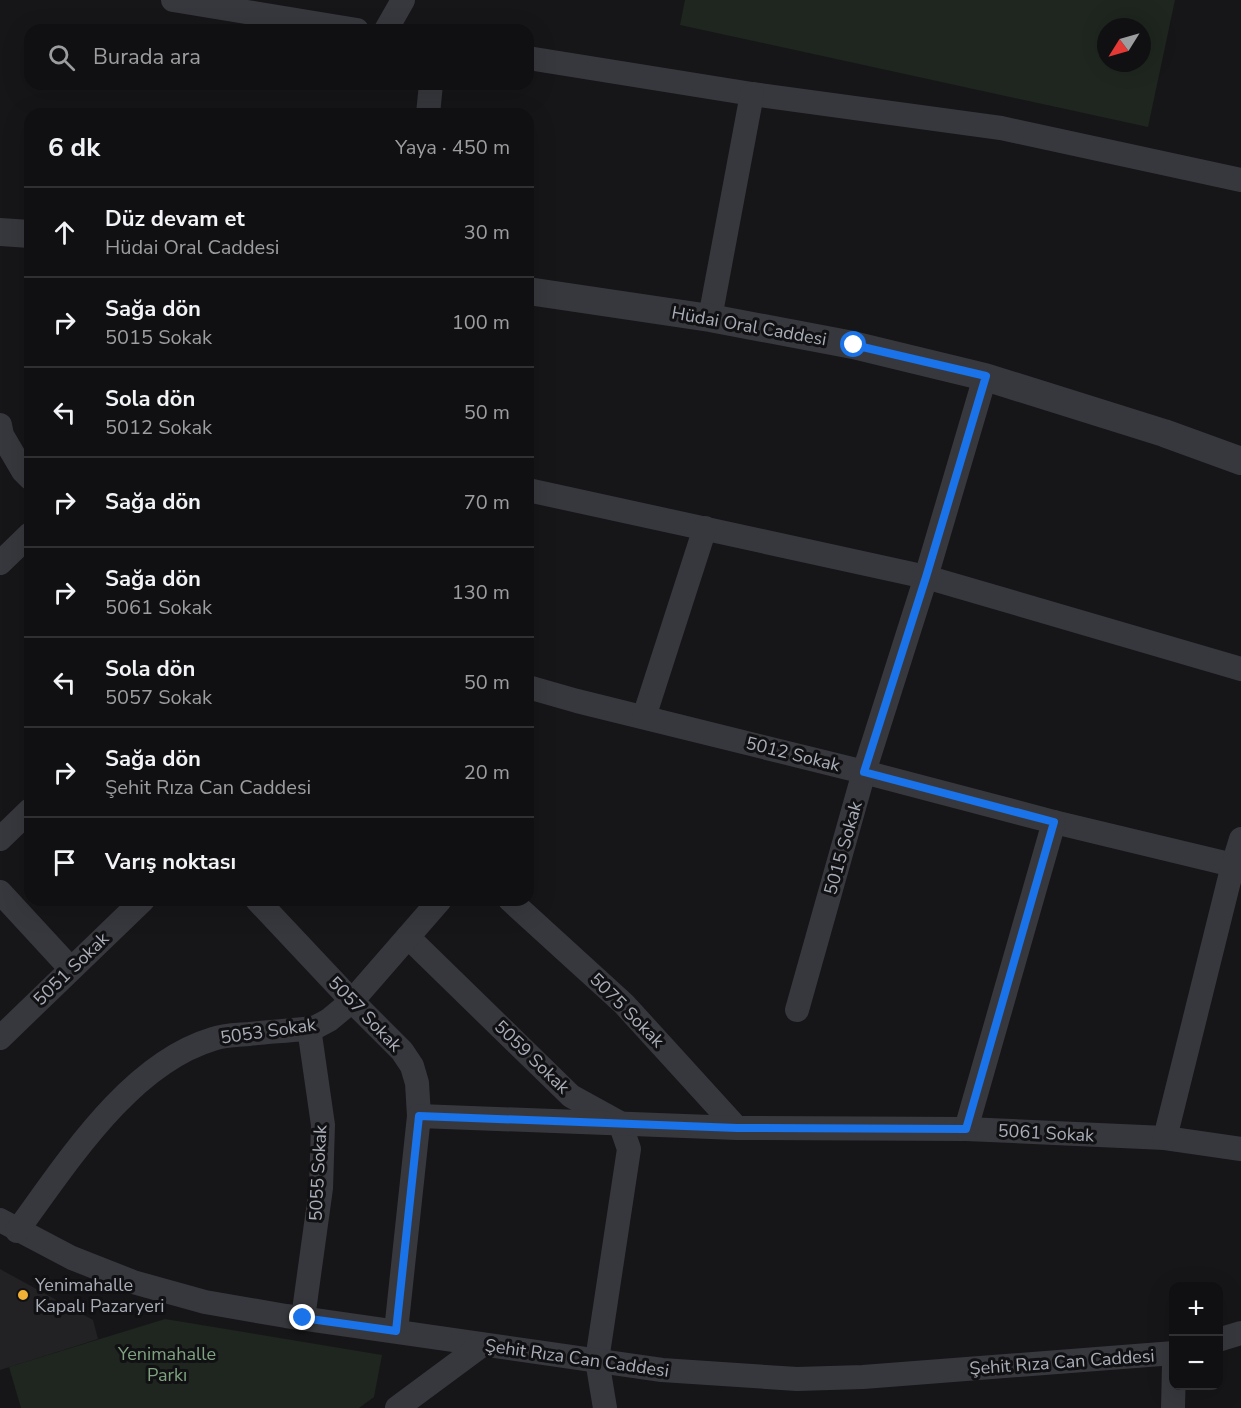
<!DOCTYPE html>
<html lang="tr">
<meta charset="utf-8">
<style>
body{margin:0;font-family:"Nunito Sans",sans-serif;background:#19191b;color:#f1f3f6}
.controls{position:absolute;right:18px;bottom:18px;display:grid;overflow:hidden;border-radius:12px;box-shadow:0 6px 24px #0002}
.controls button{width:54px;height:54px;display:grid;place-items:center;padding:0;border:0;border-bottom:2px solid #303032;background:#101012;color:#f1f3f6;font:30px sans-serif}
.compass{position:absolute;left:1097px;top:18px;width:54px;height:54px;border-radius:50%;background:#101012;box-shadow:0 6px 24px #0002;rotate:233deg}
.stop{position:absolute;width:18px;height:18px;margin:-14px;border:4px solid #1a73e8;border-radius:50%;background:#fff}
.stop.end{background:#1a73e8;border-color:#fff;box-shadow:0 2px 6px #0008}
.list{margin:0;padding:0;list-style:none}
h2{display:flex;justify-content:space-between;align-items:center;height:78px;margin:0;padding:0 24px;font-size:26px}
h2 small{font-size:20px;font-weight:400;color:#9c9d9f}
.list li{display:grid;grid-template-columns:39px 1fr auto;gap:18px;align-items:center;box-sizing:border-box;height:90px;padding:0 24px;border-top:2px solid #303032}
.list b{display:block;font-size:22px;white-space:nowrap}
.list p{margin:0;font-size:20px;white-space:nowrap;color:#9c9d9f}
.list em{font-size:20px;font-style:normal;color:#9c9d9f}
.icon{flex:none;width:33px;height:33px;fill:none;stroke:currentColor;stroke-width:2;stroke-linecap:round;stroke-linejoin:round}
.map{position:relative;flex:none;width:1241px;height:1408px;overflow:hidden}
.search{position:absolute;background:#101012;box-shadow:0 6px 24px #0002;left:24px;top:24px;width:510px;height:66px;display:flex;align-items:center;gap:15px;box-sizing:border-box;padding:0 21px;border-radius:18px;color:#9c9d9f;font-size:22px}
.panel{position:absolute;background:#101012;box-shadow:0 6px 24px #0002;left:24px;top:108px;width:510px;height:798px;border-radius:18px}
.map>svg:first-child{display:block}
.built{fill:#222225}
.green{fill:#1e261f;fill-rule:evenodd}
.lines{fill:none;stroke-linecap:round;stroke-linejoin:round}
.minor{stroke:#37383d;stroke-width:24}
.tertiary{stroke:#37383d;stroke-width:28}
.route{stroke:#1a73e8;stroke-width:8}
.poi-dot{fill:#f2b134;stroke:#111113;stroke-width:2}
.labels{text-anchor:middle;stroke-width:6;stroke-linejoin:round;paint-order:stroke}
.street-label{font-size:18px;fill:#a8adb8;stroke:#111113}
.poi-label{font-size:18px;fill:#a8adb8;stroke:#111113;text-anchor:start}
.park-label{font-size:18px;fill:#7fa381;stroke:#111113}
</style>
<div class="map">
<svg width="1241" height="1408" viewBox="0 0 1241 1408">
<rect width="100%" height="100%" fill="#161618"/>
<path class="built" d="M0 1269 93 1320 98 1339 0 1370Z"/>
<g class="green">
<path d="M685 0H1175L1148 127 680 25ZM1106 27H1142V63H1106Z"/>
<path d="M165 1319 382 1355 374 1397 359 1408H21L9 1367Z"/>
</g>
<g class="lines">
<g class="minor">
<path d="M173 0 357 30"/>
<path d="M386 30 403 0"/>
<path d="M528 58 752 94 1001 128 1241 180"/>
<path d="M428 114 431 84"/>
<path d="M710 318 752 94"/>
<path d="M0 425 2 435 23 471 30 478"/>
<path d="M528 490 926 577 1241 669"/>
<path d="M0 563 30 534"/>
<path d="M528 687 577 701 864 772 1054 822 1233 865"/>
<path d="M644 717 705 528"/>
<path d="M0 839 30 810"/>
<path d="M0 892 71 969"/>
<path d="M257 900 352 1001 402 1051 412 1066 417 1083 419 1116 396 1331"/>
<path d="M510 900 624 1004 737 1128"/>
<path d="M408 937 571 1096 620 1123 629 1149 597 1360 605 1408"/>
<path d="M797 1010 864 772 926 577 985 377"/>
<path d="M0 1038 143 900"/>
<path d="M419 1116 737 1128 966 1129 1165 1138 1241 1149"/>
<path d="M966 1129 1054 822"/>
<path d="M1165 1138 1233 865 1241 839"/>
<path d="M0 1220 72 1258 133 1282 205 1302 286 1316 662 1370 797 1379 863 1377 1174 1353"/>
<path d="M17 1231C67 1163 129 1064 213 1039 224 1035 237 1035 249 1034 267 1032 285 1031 304 1029L316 1027 329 1020 352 1001 440 900"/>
<path d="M303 1318 321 1188 323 1125 309 1028"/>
<path d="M1218 1340 1241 1333"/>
<path d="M397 1408 482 1345"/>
<path d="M1173 1408 1174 1365"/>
</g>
<g class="tertiary">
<path d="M0 232 30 234"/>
<path d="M528 291 710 318 853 345 985 377 1164 433 1241 461"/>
</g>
</g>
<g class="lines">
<path class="route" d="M303 1318 396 1331 419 1116 737 1128 966 1129 1054 822 864 772 926 577 986 376 854 345"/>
</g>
<circle class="poi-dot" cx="23" cy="1295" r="6"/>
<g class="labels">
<g class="street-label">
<text transform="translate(749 326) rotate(10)" y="6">Hüdai Oral Caddesi</text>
<text transform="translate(793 754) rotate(14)" y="6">5012 Sokak</text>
<text transform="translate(843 848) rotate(-74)" y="6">5015 Sokak</text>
<text transform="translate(71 969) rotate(-44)" y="6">5051 Sokak</text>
<text transform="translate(627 1010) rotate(45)" y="6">5075 Sokak</text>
<text transform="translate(365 1014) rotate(46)" y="6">5057 Sokak</text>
<text transform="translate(268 1031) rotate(-8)" y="6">5053 Sokak</text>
<text transform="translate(532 1057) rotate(44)" y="6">5059 Sokak</text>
<text transform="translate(1046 1133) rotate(3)" y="6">5061 Sokak</text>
<text transform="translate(318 1173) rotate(-87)" y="6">5055 Sokak</text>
<text transform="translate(577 1358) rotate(8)" y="6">Şehit Rıza Can Caddesi</text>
<text transform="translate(1062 1362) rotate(-4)" y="6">Şehit Rıza Can Caddesi</text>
</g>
<g class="poi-label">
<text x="35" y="1291">Yenimahalle<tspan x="35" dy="21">Kapalı Pazaryeri</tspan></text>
</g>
<g class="park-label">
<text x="167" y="1360">Yenimahalle<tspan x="167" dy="21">Parkı</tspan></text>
</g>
</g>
</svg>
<div class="controls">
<button>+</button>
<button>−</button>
</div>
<svg class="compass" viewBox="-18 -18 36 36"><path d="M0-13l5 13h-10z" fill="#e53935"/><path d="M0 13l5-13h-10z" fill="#9c9d9f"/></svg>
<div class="stop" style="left:854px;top:345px"></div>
<div class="stop end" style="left:303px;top:1318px"></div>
<div class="search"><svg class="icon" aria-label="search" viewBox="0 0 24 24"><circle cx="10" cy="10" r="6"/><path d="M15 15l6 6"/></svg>Burada ara</div>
<section class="panel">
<h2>6 dk<small>Yaya · 450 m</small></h2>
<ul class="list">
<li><svg class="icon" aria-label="ahead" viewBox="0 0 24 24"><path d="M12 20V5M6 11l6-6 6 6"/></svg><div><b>Düz devam et</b><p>Hüdai Oral Caddesi</p></div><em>30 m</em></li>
<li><svg class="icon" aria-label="right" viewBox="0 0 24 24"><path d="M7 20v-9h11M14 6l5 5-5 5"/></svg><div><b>Sağa dön</b><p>5015 Sokak</p></div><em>100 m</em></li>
<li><svg class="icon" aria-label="left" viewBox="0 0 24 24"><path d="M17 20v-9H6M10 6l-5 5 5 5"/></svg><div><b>Sola dön</b><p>5012 Sokak</p></div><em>50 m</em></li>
<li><svg class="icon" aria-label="right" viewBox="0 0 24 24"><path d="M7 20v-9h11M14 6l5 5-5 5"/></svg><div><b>Sağa dön</b></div><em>70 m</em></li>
<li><svg class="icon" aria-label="right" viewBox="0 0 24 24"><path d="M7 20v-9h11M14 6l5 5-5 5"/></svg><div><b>Sağa dön</b><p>5061 Sokak</p></div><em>130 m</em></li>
<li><svg class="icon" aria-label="left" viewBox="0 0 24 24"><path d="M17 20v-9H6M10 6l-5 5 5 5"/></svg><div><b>Sola dön</b><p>5057 Sokak</p></div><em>50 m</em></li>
<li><svg class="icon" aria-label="right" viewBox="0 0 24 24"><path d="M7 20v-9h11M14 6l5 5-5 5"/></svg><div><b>Sağa dön</b><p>Şehit Rıza Can Caddesi</p></div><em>20 m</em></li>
<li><svg class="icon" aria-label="arrive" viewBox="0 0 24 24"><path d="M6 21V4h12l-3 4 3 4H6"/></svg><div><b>Varış noktası</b></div></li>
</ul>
</section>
</div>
